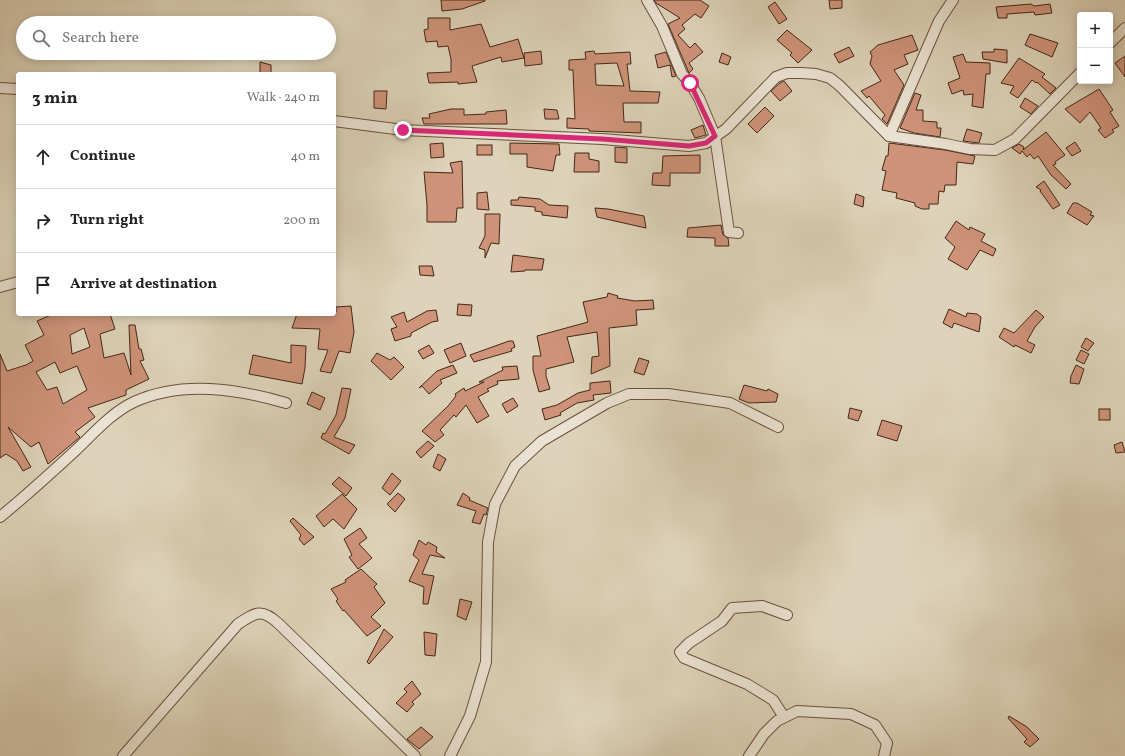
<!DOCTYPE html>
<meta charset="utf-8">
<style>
body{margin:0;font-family:Vollkorn,serif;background:#f6f6f6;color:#222}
.controls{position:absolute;right:12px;top:12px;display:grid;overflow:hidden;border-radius:4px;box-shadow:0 2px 10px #0003}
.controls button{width:36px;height:36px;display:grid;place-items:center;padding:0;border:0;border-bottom:1px solid #e0e0e0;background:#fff;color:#222;font:20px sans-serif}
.stop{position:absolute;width:12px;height:12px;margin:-9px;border:3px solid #db2777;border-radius:50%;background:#fff}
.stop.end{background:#db2777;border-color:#fff;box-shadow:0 1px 4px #0008}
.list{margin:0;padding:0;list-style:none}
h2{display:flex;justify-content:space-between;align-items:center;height:52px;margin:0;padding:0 16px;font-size:17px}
h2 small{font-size:13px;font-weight:400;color:#767676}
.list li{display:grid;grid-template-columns:26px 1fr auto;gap:12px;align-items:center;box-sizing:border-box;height:64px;padding:0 16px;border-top:1px solid #e0e0e0}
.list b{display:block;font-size:15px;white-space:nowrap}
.list em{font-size:13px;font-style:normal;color:#767676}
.icon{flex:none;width:22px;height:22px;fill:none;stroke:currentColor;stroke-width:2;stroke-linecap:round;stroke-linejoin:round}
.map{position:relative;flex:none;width:1125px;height:756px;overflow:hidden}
.search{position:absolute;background:#fff;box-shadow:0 2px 10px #0003;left:16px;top:16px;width:320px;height:44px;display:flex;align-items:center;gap:10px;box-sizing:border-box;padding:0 14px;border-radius:22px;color:#767676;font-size:15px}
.panel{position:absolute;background:#fff;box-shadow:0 2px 10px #0003;left:16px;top:72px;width:320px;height:244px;border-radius:4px}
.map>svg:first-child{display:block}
.building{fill:#ce9379;stroke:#442716;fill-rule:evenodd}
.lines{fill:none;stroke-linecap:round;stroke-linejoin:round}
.minor-casing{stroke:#6a523f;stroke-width:12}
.minor{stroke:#eae2d2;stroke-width:10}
.route{stroke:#db2777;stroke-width:5}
</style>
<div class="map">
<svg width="1125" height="756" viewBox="0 0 1125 756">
<rect width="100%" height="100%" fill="#ded3ba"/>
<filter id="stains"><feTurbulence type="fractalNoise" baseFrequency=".005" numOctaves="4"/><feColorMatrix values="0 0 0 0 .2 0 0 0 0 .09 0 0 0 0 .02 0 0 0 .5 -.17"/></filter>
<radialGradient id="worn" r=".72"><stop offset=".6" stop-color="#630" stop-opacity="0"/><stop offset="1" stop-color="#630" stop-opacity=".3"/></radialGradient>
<g class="building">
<path d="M441 0H485V1L462 9 442 11Z"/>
<path d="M654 0H700L709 6 701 18 695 14 682 25 685 29 678 35 690 48 695 43 703 52 689 63 693 69 689 73 668 24 680 18 656 3Z"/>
<path d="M829 0H842V8L830 9Z"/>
<path d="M775 2 787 19 779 24 768 7Z"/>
<path d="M1031 4 1034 6 1050 4 1052 13 1035 15 1034 12 1007 14V18H998L996 7Z"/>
<path d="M428 18H450V30L481 24 490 47 518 39 524 58 502 62 501 57 472 66 477 82 458 84V82L429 83 427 73 451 72V59L448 46 438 47 437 41 426 42 424 30 428 29Z"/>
<path d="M787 30 812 50 798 63 790 55 792 53 777 40Z"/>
<path d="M1030 34 1058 43 1052 57 1025 45Z"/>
<path d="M912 35 918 50 904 55 908 64 894 70 904 85 887 124 882 119 885 115 869 96 867 98 861 91 881 81 870 64 872 56 870 52 878 45Z"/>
<path d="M849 47 854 56 839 63 834 54Z"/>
<path d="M994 49 1007 50V63L983 59 982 52H994Z"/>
<path d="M541 51 542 64 525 66 524 53Z"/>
<path d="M594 51 595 54 630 52 631 64H627L630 91 660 92 658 103H623L624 122H641V133L589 131V129L567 128V118L575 119 573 70H569V60L586 59 585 52ZM617 63 624 86 596 85 595 64Z"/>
<path d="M666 52 676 76 672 77 670 65 658 68 655 55Z"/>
<path d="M722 53 731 57 728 65 719 62Z"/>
<path d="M963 54 966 62 990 63V74H986L983 108 972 106 973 94 964 95 963 90 952 94 948 83 960 78 953 57Z"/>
<path d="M1125 56V77L1115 63Z"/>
<path d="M1019 58 1045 74 1042 77 1056 88 1050 94 1037 82 1036 83 1032 80 1018 98 1010 93 1014 86 1001 83Z"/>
<path d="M260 62 271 65V74H260Z"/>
<path d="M784 81 792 91 780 101 771 91 780 83Z"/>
<path d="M1099 89 1113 110 1110 112 1119 126 1112 130 1114 132 1105 138 1098 130 1101 128 1090 112 1080 123 1065 109Z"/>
<path d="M374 91H387L386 109 374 108Z"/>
<path d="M915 93 921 95 916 110H923V121L937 122V128H941L940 137 914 133 900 128Z"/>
<path d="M1025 98 1038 106 1031 114 1020 107Z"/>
<path d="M765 107 774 116 757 133 748 124Z"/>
<path d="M451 109H464V115L486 114V112L506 110 507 124H424L422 118H430L429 114Z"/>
<path d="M544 109 557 110 559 119H545Z"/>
<path d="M703 125 706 135 695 138 691 130Z"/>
<path d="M967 129 982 133 979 143 963 141Z"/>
<path d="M1046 132 1065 155 1055 162 1056 164 1053 165 1071 184 1066 189 1051 175 1038 156 1034 159 1030 154 1027 157 1022 151 1020 154 1012 148 1019 144 1024 147 1023 150Z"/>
<path d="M1075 142 1081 151 1072 156 1066 148Z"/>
<path d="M443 143 444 157 431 158 430 144Z"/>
<path d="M510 143 559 144 560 155H556L553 171 527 167V154H510Z"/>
<path d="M889 143 945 150 975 156 973 164 957 162 956 185H945L944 192 939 191 938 204H929V209H922L915 206V203L896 198 897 193 882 190 886 171 882 170 886 156H888Z"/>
<rect x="477" y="145" width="15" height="10"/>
<path d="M615 147 627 148V163L615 162Z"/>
<path d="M575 153H589V159L599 161V172H574Z"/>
<path d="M700 155V173H670V186L652 185 653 173H662L663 156Z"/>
<path d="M462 161 463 208H457L456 222H427V205L424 172 453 173 450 163Z"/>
<path d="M1044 181 1060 205 1053 209 1040 191 1041 190 1036 187Z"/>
<path d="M487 192 489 210 477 209V193Z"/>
<path d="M856 194 864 197 863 207 854 204Z"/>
<path d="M519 197 540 199 549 205 568 206 567 218 542 215V212L535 211V207L511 205V200H518Z"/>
<path d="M1073 203H1077L1092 212 1090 215 1094 216 1087 225 1067 213Z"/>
<path d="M595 208 608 209 644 216 646 228 597 217Z"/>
<path d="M485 214H500L499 244 491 243 485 258V250L479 248 485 236Z"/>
<path d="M956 221 969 230 970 227 985 234 981 241 996 249 993 256 980 250 967 270 948 259 955 247 945 238Z"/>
<path d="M721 225 723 235 728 238 729 246H715V238L687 237 688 228Z"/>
<path d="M513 255 544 259 542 270H525V271L511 272Z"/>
<path d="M419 266H432L434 276 420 275Z"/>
<path d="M608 293 618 296 617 298 635 301 653 300 654 309 636 310 637 325 609 328 610 366 591 374 592 357 599 356 597 332 567 337 574 362 546 369V376L550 389 539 392 533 370V356H541L537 336 588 322 583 302 607 297Z"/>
<path d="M458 304 472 305 471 316 457 315Z"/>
<path d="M351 306 354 332 350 353 339 351 331 373 320 371 328 350 318 349 320 329 292 328 297 314H334V312H336V307Z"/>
<path d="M949 309 966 317 967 313 977 314 981 317 979 332 954 323 952 328 943 323Z"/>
<path d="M436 310 438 321 432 322 411 333V336L395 341 391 329 397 327 391 317 404 312 407 322 427 311Z"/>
<path d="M1036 310 1044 317 1035 327 1027 341 1035 345 1031 353 1015 345 1014 347 999 337 1004 328 1014 333Z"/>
<path d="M53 314H110L115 329 100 334 104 358 124 353 131 375 129 325H135L139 349H141L144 360 140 361 149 379 126 390V395L88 408 95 417 75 432 80 437 48 464 39 442 31 447 8 427 31 467 23 471 17 461 6 454 0 458V354L7 371 26 365 33 361 25 345 44 335 37 321ZM84 328 90 347 72 354 70 335ZM55 362 60 373 77 366 87 390 63 404 57 387 47 390 36 372Z"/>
<path d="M1086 338 1094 343 1088 351 1081 347Z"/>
<path d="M509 341H513L515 347 511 349 512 351 474 362 470 355Z"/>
<path d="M461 343 466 356 450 363 444 350Z"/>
<path d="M291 345 306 346 305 368 302 384 249 374 253 355 291 363Z"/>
<path d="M429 345 434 353 423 359 418 351Z"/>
<path d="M1081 350 1089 354 1084 364 1076 360Z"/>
<path d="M377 353 390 360 394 357 404 367 391 380 371 361Z"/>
<path d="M639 358 649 361 644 375 634 372Z"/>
<path d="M453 365 457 373 440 380 442 383 429 394 422 386 419 388 437 371Z"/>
<path d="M1076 365 1084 369 1079 384 1070 383 1071 376Z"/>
<path d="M517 366 519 379 497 381 498 384 487 389 489 391 478 397 489 416 477 423 466 405 456 417 454 415 440 430 444 435 435 442 422 431 448 406 456 396 455 394 464 388 465 391 484 382H479L503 370 502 367Z"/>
<path d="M610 381 611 393 593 395 594 400 577 403 560 413 561 415 545 420 542 409 557 405 578 393 590 390V383Z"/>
<path d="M744 385 767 391 768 389 778 394 776 402 749 403 739 399Z"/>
<path d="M342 388 351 389 345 418 334 437 355 445 349 454 321 438 323 433 325 434 336 415Z"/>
<path d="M312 392 325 398 320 410 307 404Z"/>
<path d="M513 398 518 406 507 413 502 404Z"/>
<path d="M850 408 862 411 858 421 848 418Z"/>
<rect x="1099" y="409" width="11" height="11"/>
<path d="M882 420 902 426 897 441 877 435Z"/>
<path d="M428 441 434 446 421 458 416 452Z"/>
<path d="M1122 442 1125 452 1116 453 1114 445Z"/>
<path d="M438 454 446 459 440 471 433 467Z"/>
<path d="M392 473 401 481 390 495 382 488Z"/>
<path d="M339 477 352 488 346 496 332 484Z"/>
<path d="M398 493 405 499 395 512 387 504Z"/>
<path d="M463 493 470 498 469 500 488 508 486 515 484 514 480 524 472 522 476 511 457 505Z"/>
<path d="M342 494 357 509 344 529 333 519 324 527 316 516Z"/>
<path d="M293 518 314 537 304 545 299 539 301 535 290 521Z"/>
<path d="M360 528 367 538 359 544 372 558 358 569 349 557 352 555 344 539Z"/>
<path d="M419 540 426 545 428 542 437 547 436 552 445 558 430 555 422 574 434 576 428 604H423L424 587 409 581 419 560 413 555Z"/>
<path d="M361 569 377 584 374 587 385 603 371 617 381 626 367 636 344 610 343 611 336 601 338 599 331 589 346 582 345 580Z"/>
<path d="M460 599 472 602 466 620 457 616Z"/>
<path d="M384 629 393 637 369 664 367 662Z"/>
<path d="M424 632 437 634 435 656 425 655Z"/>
<path d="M412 681 421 694 412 702 414 704 407 712 396 703 407 692 404 689Z"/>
<path d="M1009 716 1027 727 1039 739 1030 747 1024 742 1027 739 1008 718Z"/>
<path d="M421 727 433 737 419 749 407 739Z"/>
</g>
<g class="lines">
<defs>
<g id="minor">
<path d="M647 0 662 26 682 74 690 83 699 98 715 136 729 232 738 233"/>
<path d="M1110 43 1125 28"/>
<path d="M0 88 18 89"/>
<path d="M334 121 403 130 602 139 689 146 706 143 726 129 776 77 787 73H801L816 74 830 78 840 86 889 136 946 144 970 149 995 150 1015 139 1080 73"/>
<path d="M889 136 939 21 953 0"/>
<path d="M0 287 18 282"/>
<path d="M0 517C26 496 51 473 76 450 94 433 111 413 134 402 182 380 238 389 286 403"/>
<path d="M784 717 773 700 747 684 684 658 680 652 689 643 722 621 732 608 762 606 787 615"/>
<path d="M123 756 238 624C256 612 262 608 279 624L415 756"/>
<path d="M450 756 470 716 486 662 488 542 495 504 515 466 542 441 607 403 629 394H668L730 403 778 427"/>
<path d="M749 756 764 734 777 721 797 711 851 714 875 725 887 743 884 756"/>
</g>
</defs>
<use href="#minor" class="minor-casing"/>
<use href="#minor" class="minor"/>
</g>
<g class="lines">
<path class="route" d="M403 130 602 139 689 146 706 143 715 136 690 83"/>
</g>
<rect width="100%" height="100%" filter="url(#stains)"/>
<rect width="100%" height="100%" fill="url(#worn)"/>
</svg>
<div class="controls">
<button>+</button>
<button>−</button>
</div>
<div class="stop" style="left:690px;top:83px"></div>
<div class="stop end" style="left:403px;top:130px"></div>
<div class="search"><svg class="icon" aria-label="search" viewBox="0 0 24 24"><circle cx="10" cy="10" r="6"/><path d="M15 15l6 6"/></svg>Search here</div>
<section class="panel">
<h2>3 min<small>Walk · 240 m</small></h2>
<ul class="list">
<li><svg class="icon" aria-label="ahead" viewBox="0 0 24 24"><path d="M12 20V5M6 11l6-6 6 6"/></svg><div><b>Continue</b></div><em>40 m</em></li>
<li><svg class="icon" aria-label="right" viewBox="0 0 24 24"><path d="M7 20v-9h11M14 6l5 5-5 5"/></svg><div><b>Turn right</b></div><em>200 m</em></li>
<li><svg class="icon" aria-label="arrive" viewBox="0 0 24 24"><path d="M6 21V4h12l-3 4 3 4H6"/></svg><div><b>Arrive at destination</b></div></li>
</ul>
</section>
</div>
